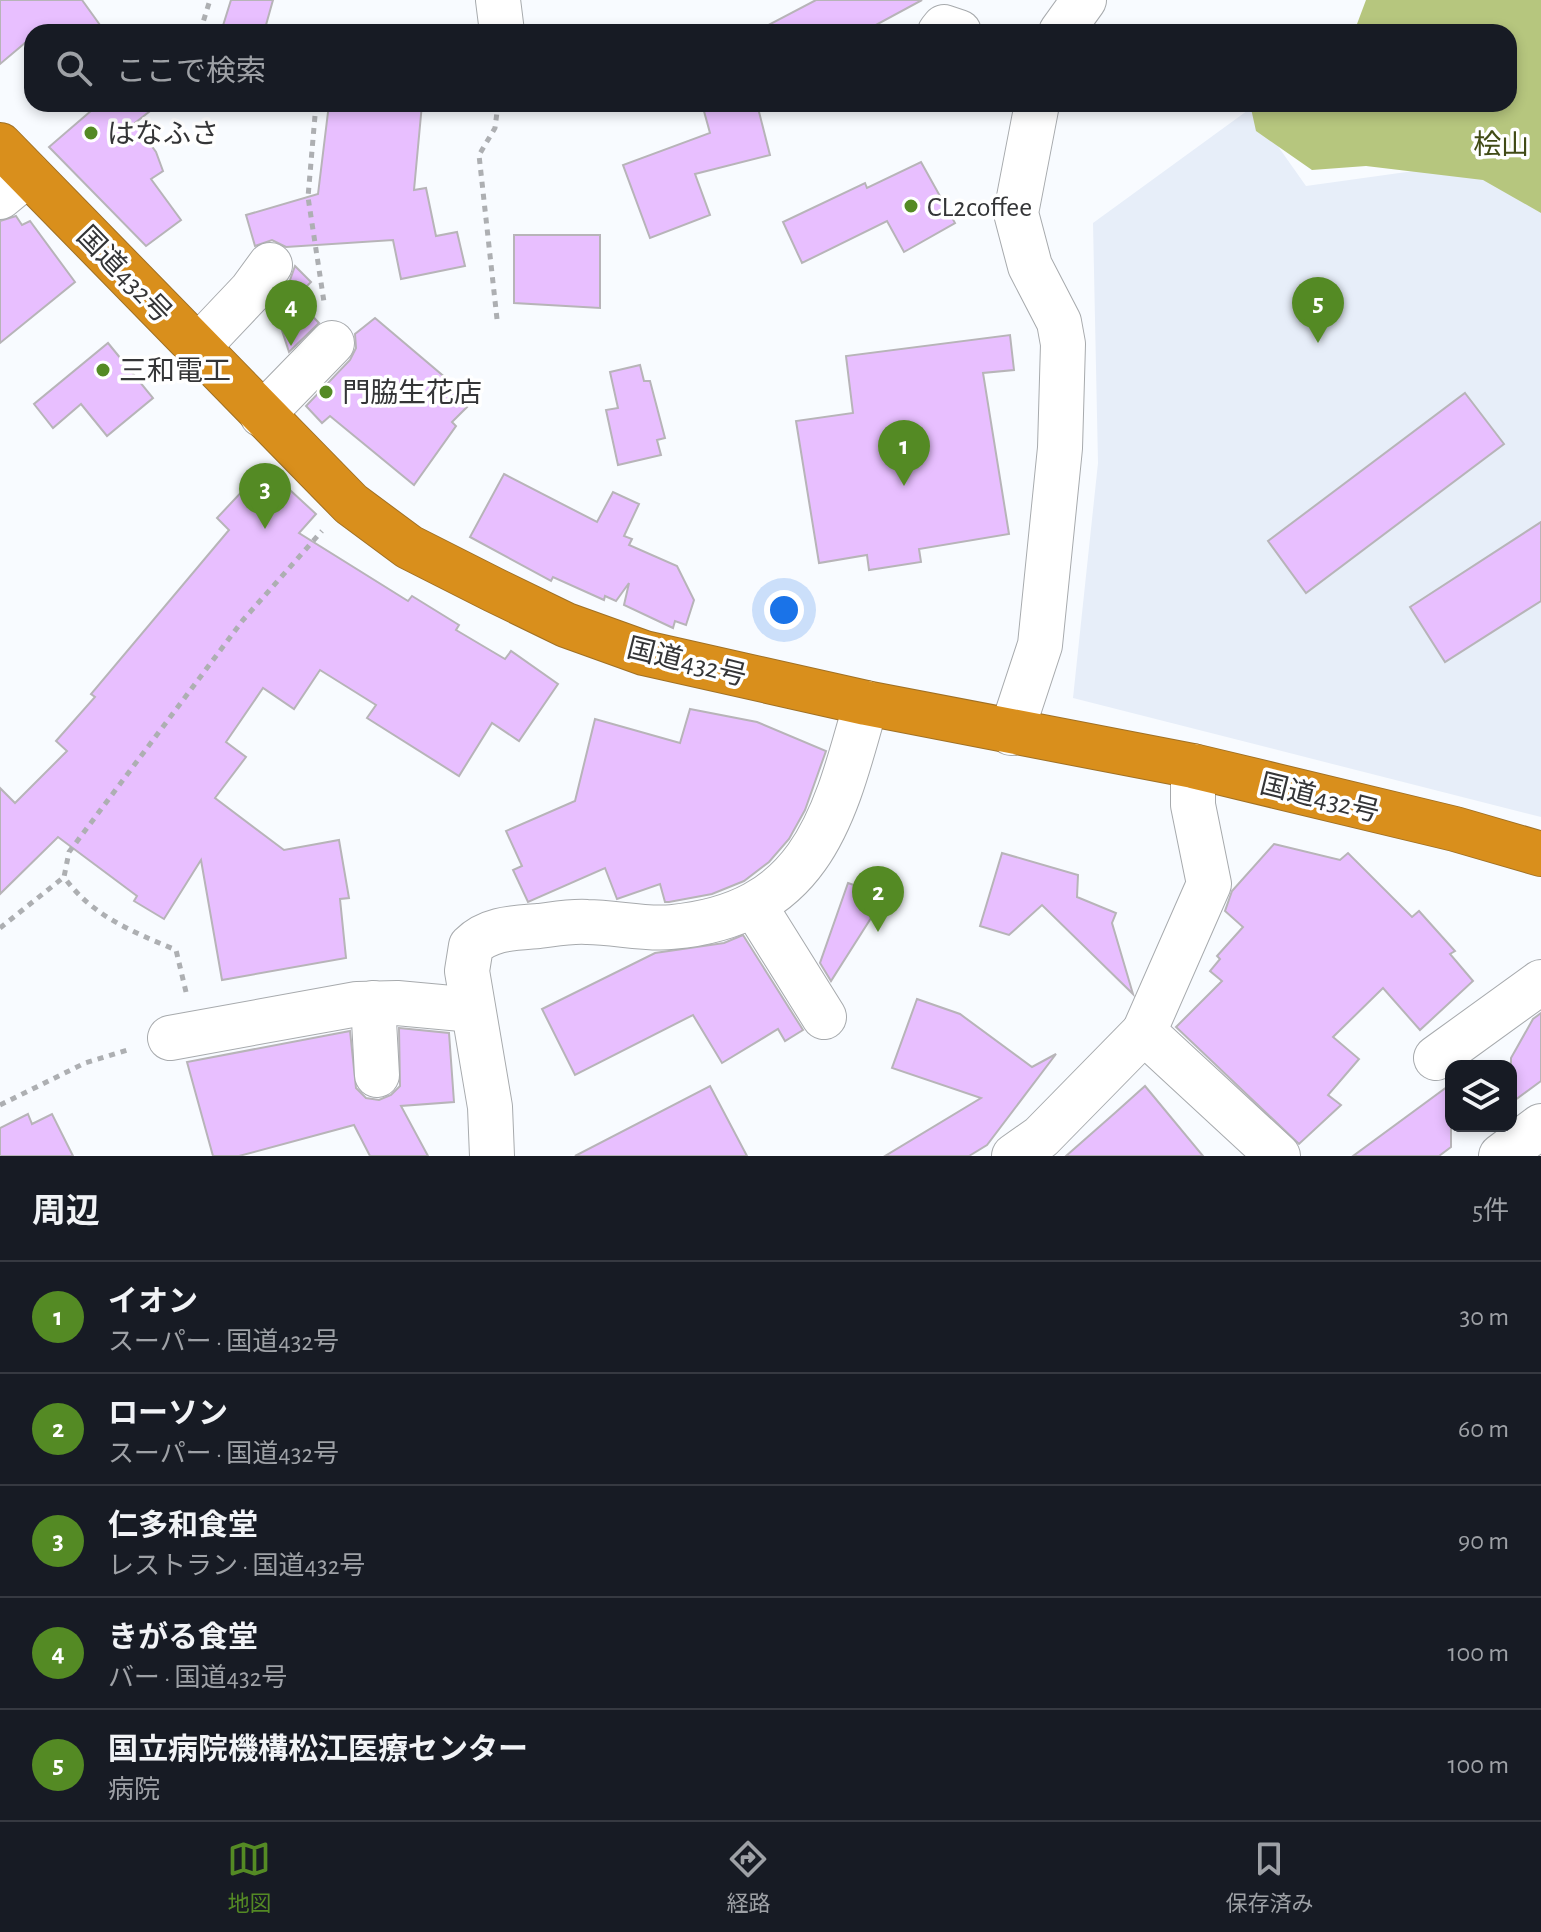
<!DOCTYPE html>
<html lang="ja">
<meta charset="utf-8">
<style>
body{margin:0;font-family:"Alegreya Sans","Noto Sans JP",sans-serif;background:#242831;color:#f1f3f6}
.controls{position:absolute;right:24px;bottom:24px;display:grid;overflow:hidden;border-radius:16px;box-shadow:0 4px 12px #0003}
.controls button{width:72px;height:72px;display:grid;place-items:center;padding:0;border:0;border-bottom:2px solid #363941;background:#171b24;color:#f1f3f6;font:40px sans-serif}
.you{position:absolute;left:784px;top:610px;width:28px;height:28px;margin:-20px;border:6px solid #fff;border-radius:50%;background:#1a73e8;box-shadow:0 0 0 12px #1a73e833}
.badge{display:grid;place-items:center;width:52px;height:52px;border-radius:50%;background:#548a24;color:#fff;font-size:26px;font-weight:700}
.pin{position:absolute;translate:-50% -66px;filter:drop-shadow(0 2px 4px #0008)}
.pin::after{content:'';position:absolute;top:42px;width:28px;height:24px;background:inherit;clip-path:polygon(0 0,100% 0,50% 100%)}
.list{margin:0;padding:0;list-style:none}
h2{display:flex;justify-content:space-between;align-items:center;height:104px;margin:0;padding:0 32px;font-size:34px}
h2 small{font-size:26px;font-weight:400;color:#9ea1a6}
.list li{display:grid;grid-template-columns:52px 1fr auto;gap:24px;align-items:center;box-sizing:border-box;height:112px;padding:0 32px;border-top:2px solid #363941}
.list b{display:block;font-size:30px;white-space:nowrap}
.list p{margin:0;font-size:26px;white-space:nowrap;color:#9ea1a6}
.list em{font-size:26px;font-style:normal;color:#9ea1a6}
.icon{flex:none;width:44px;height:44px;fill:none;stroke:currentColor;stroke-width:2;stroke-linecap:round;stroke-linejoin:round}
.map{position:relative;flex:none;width:1541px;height:1156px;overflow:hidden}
.search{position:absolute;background:#171b24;box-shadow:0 4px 12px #0003;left:24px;right:24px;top:24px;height:88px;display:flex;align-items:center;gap:20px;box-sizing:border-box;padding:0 28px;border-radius:24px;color:#9ea1a6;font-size:30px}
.sheet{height:664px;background:#171b24}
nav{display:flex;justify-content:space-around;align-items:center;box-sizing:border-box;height:112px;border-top:2px solid #363941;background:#171b24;font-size:22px;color:#9ea1a6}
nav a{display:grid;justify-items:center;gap:4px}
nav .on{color:#548a24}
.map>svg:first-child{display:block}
.built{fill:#e7eef9}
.forest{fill:#b6c67e}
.building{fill:#e8bfff;stroke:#b7b4b8;stroke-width:2}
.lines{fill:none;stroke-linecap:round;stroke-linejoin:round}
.minor-casing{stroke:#a7aaad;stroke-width:46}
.highway-casing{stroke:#9f7025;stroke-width:46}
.path{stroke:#adafb2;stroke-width:5;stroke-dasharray:6 6;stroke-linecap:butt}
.minor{stroke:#fff;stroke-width:44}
.highway{stroke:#d98f1c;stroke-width:44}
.poi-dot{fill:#548a24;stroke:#fff;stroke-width:3}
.labels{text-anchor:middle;stroke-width:7;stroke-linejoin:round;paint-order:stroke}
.poi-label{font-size:28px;fill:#343537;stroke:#fff;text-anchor:start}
.park-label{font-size:28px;fill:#414b16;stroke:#fff}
.street-label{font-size:28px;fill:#343537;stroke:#fff}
</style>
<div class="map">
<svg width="1541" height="1156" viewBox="0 0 1541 1156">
<rect width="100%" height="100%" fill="#f8fbff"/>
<path class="built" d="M1251 108 1306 186 1500 159 1541 118V817L1073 698 1098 463 1093 223Z"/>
<path class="forest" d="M1366 0H1541V213L1483 180 1366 166 1312 170 1256 131 1250 104H1509V32H1354Z"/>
<g class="building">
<path d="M0 0H82L105 32H32V37L0 64Z"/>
<path d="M231 0H273L264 32H221Z"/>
<path d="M816 0H922L863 32H755Z"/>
<path d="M99 104H159L135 123 156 152 163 171 151 179 181 220 146 246 49 147Z"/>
<path d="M329 104H422L414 190 426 188 436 236 457 232 465 266 401 279 393 240 286 247 272 240 255 246 246 215 318 194Z"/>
<path d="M702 104H757L770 155 695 174 710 215 650 238 623 165 710 133Z"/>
<path d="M921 162 955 223 904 252 887 221 802 263 783 222 865 183 867 188Z"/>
<path d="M16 216 22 225 30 221 75 282 0 343V221Z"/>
<path d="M514 235H600V308L514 303Z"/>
<path d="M295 266 311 282 306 287 312 293 301 304 319 323 289 352 273 303 290 280Z"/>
<path d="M375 318 467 396 459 401 467 407 452 422 456 426 414 485 330 416 322 423 306 406 350 360 356 348 355 334Z"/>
<path d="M1010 335 1014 370 983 373 1009 534 919 549 921 562 869 570 867 555 819 563 796 421 853 413 846 356Z"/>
<path d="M108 343 153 398 107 436 81 404 53 428 34 404Z"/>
<path d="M640 365 644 381H650L665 438 657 440 661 455 618 465 606 410 618 408 610 372Z"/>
<path d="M1465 393 1504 444 1306 593 1268 541Z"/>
<path d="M265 467 316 514 299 533 408 601 412 596 459 625 456 630 505 659 511 651 558 684 519 741 492 723 459 776 367 718 376 705 320 670 294 709 263 688 226 742 246 757 215 798 284 850 339 840 349 898 340 899 346 958 222 980 201 860 164 919 134 901 137 896 58 837 0 894V788L15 803 67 751 56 741 95 697 91 694 229 530 217 518Z"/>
<path d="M504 474 597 522 613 492 639 504 624 536 632 539 629 545 677 566 694 600 686 625 675 621 673 628 624 605 629 583 616 601 605 596 604 600 553 577 551 581 470 537Z"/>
<path d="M1541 522V601L1445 662 1410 607Z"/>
<path d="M690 709 757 722 826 751 805 810 789 839 769 862 744 881 712 894 669 902H665L660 884 617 899 605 868 528 902 513 870 522 866 506 831 575 801 595 719 680 743Z"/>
<path d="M1274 844 1340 860 1348 853 1412 917 1419 911 1455 951 1450 954 1473 981 1420 1030 1383 988 1333 1037 1359 1059 1328 1095 1341 1105 1299 1144 1176 1027 1222 981 1210 971 1220 959 1217 956 1243 927 1225 911 1232 891Z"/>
<path d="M1002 853 1078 875 1077 897 1116 913 1112 923 1133 994 1042 905 1009 935 980 926Z"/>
<path d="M848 883 885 896 831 981 820 963Z"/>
<path d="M743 935 803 1030 785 1041 778 1029 722 1063 693 1015 575 1075 542 1009 655 953 724 943Z"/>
<path d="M917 999 960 1014 1032 1067 1056 1054 987 1145 969 1156H885L981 1098 892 1068Z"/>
<path d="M1541 1013V1081L1511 1103V1058L1533 1019Z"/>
<path d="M399 1028 449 1033 454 1102 401 1106 428 1156H370L354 1125 239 1156H213L187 1062 350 1031 356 1088 366 1098 379 1100 391 1095 400 1086Z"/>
<path d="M1451 1084V1147L1439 1156H1353Z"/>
<path d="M710 1086 747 1156H575Z"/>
<path d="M1145 1086 1203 1156H1066L1116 1112Z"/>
<path d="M28 1114 32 1124 52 1114 73 1156H0V1128Z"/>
</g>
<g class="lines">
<defs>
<g id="minor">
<path d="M498 0 502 32"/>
<path d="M940 32 944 27 959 32"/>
<path d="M1061 32 1084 0"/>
<path d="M0 197 28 174"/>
<path d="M197 348 251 291 270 265"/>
<path d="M262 415 332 343"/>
<path d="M1011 733 1040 645 1060 448 1063 344 1059 322 1030 266 1016 213 1037 104"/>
<path d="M1193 766V805L1209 884 1144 1032 1278 1156"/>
<path d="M754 905 824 1017"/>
<path d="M373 1003 377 1075"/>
<path d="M170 1038 357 1004 397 1003 473 1010"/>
<path d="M1436 1058 1541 982"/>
<path d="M492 1156 490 1107 467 971 471 946C489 928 514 928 539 926 555 924 571 921 587 922 615 922 645 930 672 927 812 914 834 818 866 703"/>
<path d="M1014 1156 1041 1137 1144 1032"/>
<path d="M1501 1156 1541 1126"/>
</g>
<path id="highway" d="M0 145 351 504 409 547 494 590 566 625 644 653 866 703 1193 766 1455 829 1541 854"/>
</defs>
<use href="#minor" class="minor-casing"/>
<use href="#highway" class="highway-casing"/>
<g class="path">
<path d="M200 32 210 0"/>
<path d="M316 104 308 197 324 302"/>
<path d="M497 319 479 155 495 128 498 104"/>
<path d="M0 928 64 877"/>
<path d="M186 992 176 950C133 932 92 916 64 877L69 852 243 620 322 531"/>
<path d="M0 1105 85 1063 131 1049"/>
</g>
<use href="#minor" class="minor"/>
<use href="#highway" class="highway"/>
</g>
<g class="poi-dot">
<circle cx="91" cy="133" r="8"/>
<circle cx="911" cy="206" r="8"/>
<circle cx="103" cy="370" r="8"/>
<circle cx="326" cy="392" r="8"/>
</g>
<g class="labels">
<g class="poi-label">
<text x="107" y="143">はなふさ</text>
<text x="927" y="216">CL2coffee</text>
<text x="119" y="380">三和電工</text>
<text x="342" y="402">門脇生花店</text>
</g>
<g class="park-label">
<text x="1501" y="154">桧山</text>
</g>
<g class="street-label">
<text transform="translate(125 274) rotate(46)" y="10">国道432号</text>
<text transform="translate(687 661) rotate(14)" y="10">国道432号</text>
<text transform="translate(1320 797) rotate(14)" y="10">国道432号</text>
</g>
</g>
</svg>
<div class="controls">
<button><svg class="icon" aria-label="layers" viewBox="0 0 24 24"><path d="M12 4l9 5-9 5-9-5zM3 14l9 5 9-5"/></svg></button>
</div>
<div class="you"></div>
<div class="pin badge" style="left:904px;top:486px">1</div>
<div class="pin badge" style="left:878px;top:932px">2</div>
<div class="pin badge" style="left:265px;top:529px">3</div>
<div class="pin badge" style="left:291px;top:346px">4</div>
<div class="pin badge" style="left:1318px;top:343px">5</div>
<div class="search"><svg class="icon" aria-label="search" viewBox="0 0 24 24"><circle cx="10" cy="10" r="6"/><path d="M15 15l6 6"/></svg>ここで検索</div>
</div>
<section class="sheet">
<h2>周辺<small>5件</small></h2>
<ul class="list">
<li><span class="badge">1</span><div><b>イオン</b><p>スーパー · 国道432号</p></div><em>30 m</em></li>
<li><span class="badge">2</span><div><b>ローソン</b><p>スーパー · 国道432号</p></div><em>60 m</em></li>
<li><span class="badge">3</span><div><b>仁多和食堂</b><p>レストラン · 国道432号</p></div><em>90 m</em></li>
<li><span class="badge">4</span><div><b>きがる食堂</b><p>バー · 国道432号</p></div><em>100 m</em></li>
<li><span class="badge">5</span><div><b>国立病院機構松江医療センター</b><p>病院</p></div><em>100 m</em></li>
</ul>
</section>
<nav>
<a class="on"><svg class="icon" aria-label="map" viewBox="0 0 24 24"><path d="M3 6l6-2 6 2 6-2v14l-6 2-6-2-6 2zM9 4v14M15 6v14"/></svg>地図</a>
<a><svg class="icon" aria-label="directions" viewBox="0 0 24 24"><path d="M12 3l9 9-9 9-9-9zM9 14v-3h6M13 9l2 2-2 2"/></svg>経路</a>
<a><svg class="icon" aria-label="saved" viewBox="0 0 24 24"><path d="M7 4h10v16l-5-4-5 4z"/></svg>保存済み</a>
</nav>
